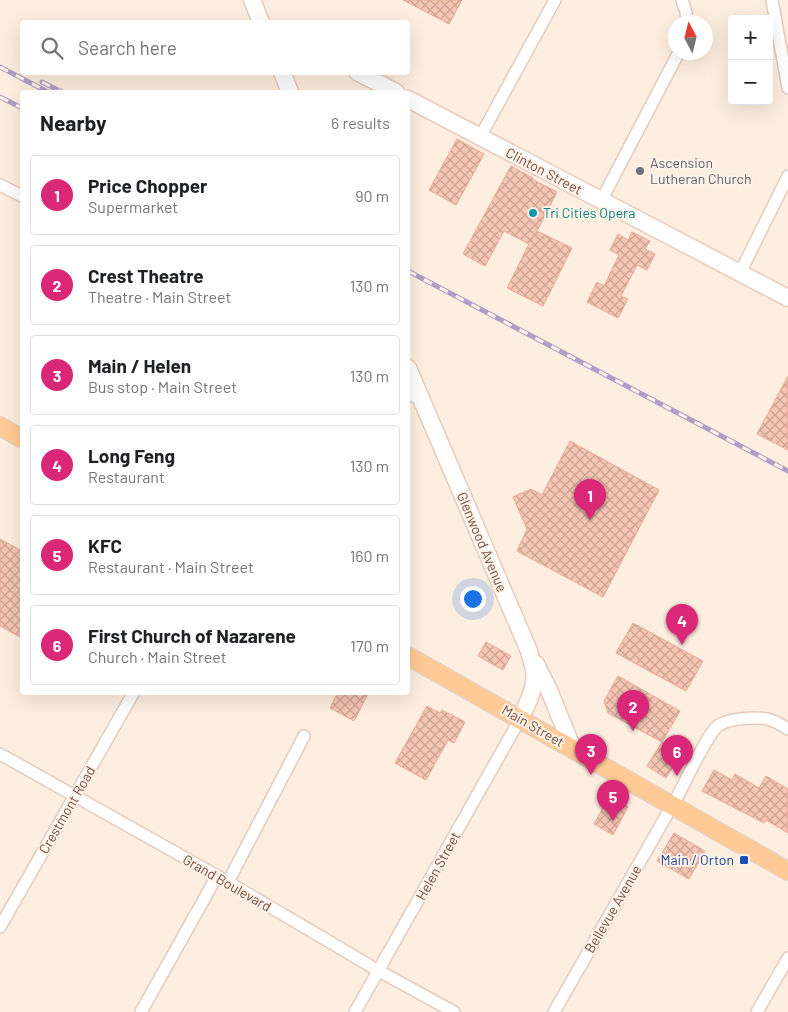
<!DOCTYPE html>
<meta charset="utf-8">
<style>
body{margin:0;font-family:Barlow,sans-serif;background:#f6f6f6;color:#202124}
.controls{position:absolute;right:15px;top:15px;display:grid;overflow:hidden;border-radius:5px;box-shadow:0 5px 20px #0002}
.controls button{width:45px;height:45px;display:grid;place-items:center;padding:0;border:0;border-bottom:1px solid #e0e0e0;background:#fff;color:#202124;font:25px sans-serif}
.compass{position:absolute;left:668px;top:15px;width:45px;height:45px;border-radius:50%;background:#fff;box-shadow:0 5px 20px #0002;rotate:353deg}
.you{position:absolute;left:472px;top:598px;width:18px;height:18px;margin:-12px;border:4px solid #fff;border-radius:50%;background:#1a73e8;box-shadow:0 0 0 8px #1a73e833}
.badge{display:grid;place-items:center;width:32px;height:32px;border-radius:50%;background:#db2777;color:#fff;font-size:16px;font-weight:700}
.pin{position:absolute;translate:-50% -41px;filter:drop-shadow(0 1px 2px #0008)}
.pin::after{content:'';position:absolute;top:26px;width:18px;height:15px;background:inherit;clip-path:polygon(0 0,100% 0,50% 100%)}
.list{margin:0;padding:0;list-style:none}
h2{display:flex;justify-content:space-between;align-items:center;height:65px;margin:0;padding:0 20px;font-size:21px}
h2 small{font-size:16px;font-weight:400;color:#757577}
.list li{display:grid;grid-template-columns:32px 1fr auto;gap:15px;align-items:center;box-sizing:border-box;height:80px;margin:0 10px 10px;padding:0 10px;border:1px solid #e0e0e0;border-radius:5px}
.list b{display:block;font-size:19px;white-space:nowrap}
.list p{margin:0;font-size:16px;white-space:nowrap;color:#757577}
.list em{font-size:16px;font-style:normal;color:#757577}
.icon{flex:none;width:28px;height:28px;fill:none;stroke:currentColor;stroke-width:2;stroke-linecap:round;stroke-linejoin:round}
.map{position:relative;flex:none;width:788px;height:1012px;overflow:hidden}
.search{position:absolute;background:#fff;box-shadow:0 5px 20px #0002;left:20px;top:20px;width:390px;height:55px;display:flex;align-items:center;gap:12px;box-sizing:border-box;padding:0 18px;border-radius:5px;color:#757577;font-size:19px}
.panel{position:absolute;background:#fff;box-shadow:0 5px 20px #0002;left:20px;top:90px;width:390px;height:605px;border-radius:5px}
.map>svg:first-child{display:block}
.building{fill:url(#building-cross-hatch);stroke:#e9a994}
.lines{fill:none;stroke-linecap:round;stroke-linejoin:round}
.street-casing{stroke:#e4cabd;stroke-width:14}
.secondary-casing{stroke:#eacaba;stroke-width:19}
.primary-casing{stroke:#dbd2cf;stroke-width:20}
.street{stroke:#fff;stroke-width:11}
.secondary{stroke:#fff;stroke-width:16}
.primary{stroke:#ffca95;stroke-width:18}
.rail-casing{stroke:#af9ec7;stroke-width:5}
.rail{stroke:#fff2e7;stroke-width:3;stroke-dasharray:9;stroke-linecap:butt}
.worship-dot{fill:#6b7280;stroke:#fff2e7;stroke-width:2}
.culture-dot{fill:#0f9aa8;stroke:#fff2e7;stroke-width:2}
.transit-dot{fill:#1a4fb4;stroke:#fff2e7;stroke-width:2}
.labels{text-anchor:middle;stroke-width:4;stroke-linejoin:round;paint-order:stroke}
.worship-label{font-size:14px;fill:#5b616d;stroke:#fff2e7;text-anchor:start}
.street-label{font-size:14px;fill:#765045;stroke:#fff2e7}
.culture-label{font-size:14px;fill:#0d838f;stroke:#fff2e7;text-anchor:start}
.transit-label{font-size:14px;fill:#164399;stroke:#fff2e7;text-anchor:end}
</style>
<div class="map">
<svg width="788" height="1012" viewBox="0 0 788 1012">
<defs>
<pattern id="building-cross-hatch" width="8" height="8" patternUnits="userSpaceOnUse" patternTransform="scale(1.25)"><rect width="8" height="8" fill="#f5c6b4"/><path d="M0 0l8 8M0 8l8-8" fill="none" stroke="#cba394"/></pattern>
</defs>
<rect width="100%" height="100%" fill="#feeedf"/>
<g class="building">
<path d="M403 0H462L449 24Z"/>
<path d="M457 139 484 154 456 205 429 190Z"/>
<path d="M511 166 533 178 532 179 557 192 537 231 572 248 543 306 507 288 529 244 504 231 485 266 463 254Z"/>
<path d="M632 232 650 241 645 249 655 254 647 270 637 265 621 296 628 299 618 318 587 302 597 282 604 286 619 255 610 250 618 234 628 240Z"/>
<path d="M788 376V450L757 434Z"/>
<path d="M570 441 659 490 603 597 517 551 527 529 513 497 531 489 542 495Z"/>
<path d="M0 539 22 551V638L0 626Z"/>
<path d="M633 623 703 661 686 691 616 653Z"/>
<path d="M486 642 511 656 503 670 478 656Z"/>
<path d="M618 676 680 711 662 742 608 713 604 701Z"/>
<path d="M338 692H369L354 721 330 708Z"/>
<path d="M427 706 440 713 442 710 465 722 454 743 448 740 426 780 395 763Z"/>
<path d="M662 742 681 754 666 778 647 766Z"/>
<path d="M714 770 732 780 735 774 759 788 766 776 788 789V833L766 820 764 823 702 791Z"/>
<path d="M609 797 628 807 613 835 594 824Z"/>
<path d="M674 833 705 851 689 879 657 861Z"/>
</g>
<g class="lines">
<defs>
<g id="street">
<path d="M682 0 686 12 687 22"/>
<path d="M772 0 788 88"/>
<path d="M480 137 555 0"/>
<path d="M0 185 22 196"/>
<path d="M601 201 679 52"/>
<path d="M740 273 788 176"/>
<path d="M408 393 421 400"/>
<path d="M0 754 228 882 379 971 454 1012"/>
<path d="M228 882 304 736"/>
<path d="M0 927 134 692"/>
<path d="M141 1012 217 876"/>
<path d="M355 1012 520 719"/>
<path d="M554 1012C595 940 636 869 677 797 685 783 708 732 719 725 731 718 758 716 771 720 777 722 783 726 788 729"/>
<path d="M757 1012 788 958"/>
</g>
<g id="secondary">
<path d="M252 0 261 22"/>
<path d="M282 72 290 92"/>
<path d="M357 72 396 92"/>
<path d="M408 99 788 298"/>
<path d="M408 368 529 651C530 657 533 664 534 670 537 687 527 704 520 719"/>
<path d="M536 664 549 690 573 749"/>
</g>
<g id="primary">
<path d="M0 426 22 439"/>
<path d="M408 656 788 871"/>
</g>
</defs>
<use href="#street" class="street-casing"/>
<use href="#secondary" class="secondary-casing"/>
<use href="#primary" class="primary-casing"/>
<use href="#street" class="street"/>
<use href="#secondary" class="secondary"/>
<use href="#primary" class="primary"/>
<defs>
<g id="rail">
<path d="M0 67 48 92"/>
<path d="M42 82 62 92"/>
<path d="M0 97 22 108"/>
<path d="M408 271 788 471"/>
</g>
</defs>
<use href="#rail" class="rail-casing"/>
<use href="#rail" class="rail"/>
</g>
<circle class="worship-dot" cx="640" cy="171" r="5"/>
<circle class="culture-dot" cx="533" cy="213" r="5"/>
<rect class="transit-dot" x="739" y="855" width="10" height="10" rx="2.5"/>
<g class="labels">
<g class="worship-label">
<text x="650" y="168">Ascension<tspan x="650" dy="16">Lutheran Church</tspan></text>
</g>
<g class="street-label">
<text transform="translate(544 171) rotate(28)" y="5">Clinton Street</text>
<text transform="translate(482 542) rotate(67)" y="5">Glenwood Avenue</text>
<text transform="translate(533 726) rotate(30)" y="5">Main Street</text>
<text transform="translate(67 810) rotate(-60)" y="5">Crestmont Road</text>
<text transform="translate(438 866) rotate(-61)" y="5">Helen Street</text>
<text transform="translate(227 883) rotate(30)" y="5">Grand Boulevard</text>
<text transform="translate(613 909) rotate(-60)" y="5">Bellevue Avenue</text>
</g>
<g class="culture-label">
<text x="543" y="218">Tri Cities Opera</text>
</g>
<g class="transit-label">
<text x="734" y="865">Main / Orton</text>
</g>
</g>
</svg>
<div class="controls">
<button>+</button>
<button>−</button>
</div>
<svg class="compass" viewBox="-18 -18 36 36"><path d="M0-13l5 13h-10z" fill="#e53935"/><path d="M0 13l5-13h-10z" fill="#757577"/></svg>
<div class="you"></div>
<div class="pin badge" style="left:590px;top:520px">1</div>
<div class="pin badge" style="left:633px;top:731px">2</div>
<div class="pin badge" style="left:591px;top:775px">3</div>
<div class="pin badge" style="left:682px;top:645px">4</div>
<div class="pin badge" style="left:613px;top:821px">5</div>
<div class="pin badge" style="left:677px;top:776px">6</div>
<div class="search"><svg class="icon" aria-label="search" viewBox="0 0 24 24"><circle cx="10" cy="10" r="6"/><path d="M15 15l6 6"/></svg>Search here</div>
<section class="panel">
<h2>Nearby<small>6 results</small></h2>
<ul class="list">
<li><span class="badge">1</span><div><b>Price Chopper</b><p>Supermarket</p></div><em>90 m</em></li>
<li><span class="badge">2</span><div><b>Crest Theatre</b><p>Theatre · Main Street</p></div><em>130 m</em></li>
<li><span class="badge">3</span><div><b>Main / Helen</b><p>Bus stop · Main Street</p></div><em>130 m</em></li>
<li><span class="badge">4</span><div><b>Long Feng</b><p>Restaurant</p></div><em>130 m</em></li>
<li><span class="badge">5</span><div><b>KFC</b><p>Restaurant · Main Street</p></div><em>160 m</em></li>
<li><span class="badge">6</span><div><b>First Church of Nazarene</b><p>Church · Main Street</p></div><em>170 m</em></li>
</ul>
</section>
</div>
